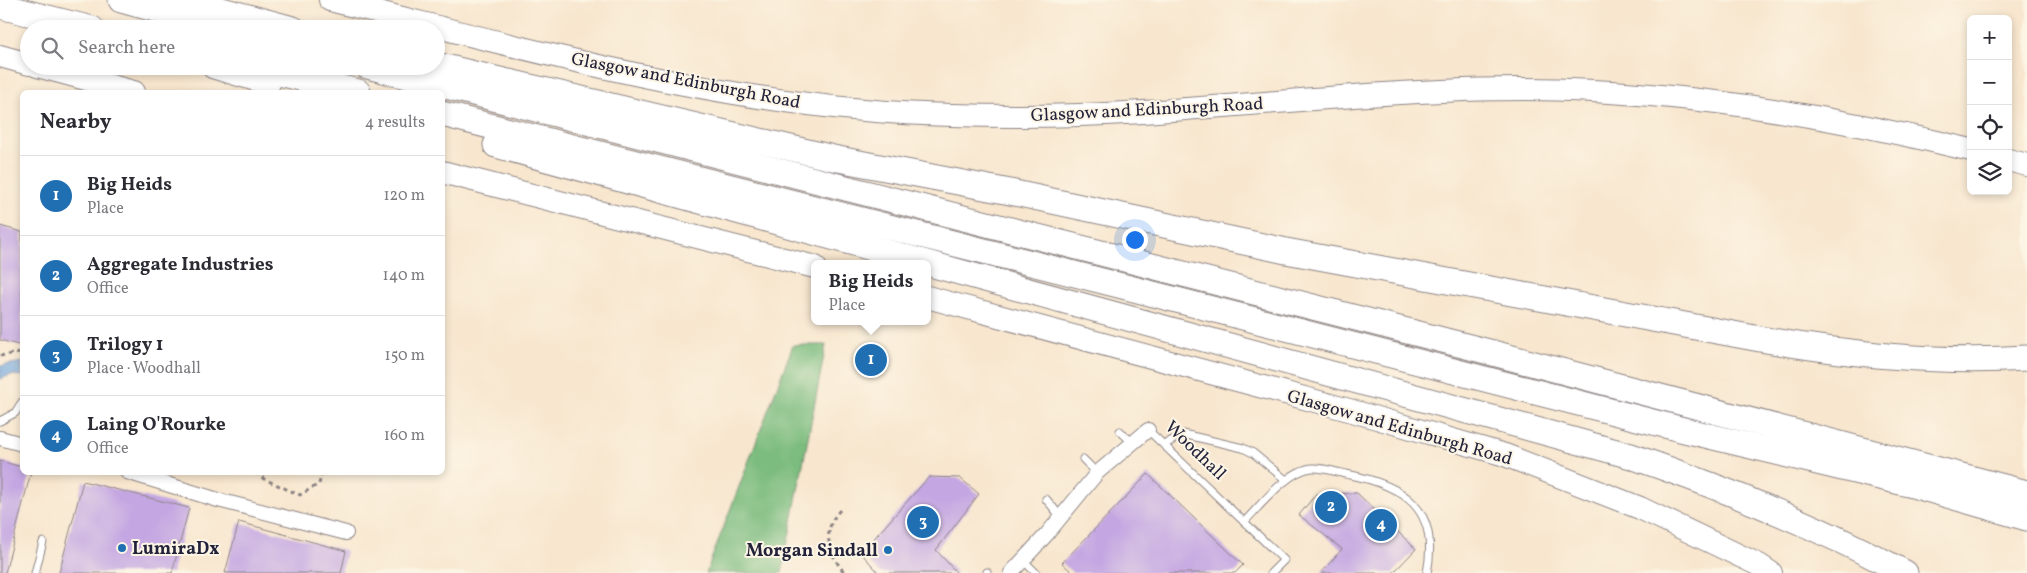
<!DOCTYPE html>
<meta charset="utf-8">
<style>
body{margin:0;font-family:Vollkorn,serif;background:#f7f7f7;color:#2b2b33}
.controls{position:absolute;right:15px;top:15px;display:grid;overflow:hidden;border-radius:8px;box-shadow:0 2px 8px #0003}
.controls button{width:45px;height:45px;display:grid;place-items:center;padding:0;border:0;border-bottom:1px solid #e1e1e2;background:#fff;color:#2b2b33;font:25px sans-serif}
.you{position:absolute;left:1134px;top:239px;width:18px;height:18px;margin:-12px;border:4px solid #fff;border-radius:50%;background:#1a73e8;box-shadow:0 0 0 8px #1a73e833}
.badge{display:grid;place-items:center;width:32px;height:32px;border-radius:50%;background:#1f6fb2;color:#fff;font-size:16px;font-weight:700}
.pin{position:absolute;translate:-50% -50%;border:2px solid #fff;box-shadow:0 1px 5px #0006}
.popup{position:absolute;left:811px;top:260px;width:120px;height:65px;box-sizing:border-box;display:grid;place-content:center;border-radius:8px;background:#fff;filter:drop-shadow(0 1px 4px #0005);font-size:16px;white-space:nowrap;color:#7c7c81}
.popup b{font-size:19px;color:#2b2b33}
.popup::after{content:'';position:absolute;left:50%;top:100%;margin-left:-10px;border:10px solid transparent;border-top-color:#fff}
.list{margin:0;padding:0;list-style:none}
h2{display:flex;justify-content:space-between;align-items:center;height:65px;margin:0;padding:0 20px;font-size:21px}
h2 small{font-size:16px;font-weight:400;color:#7c7c81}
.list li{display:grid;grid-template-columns:32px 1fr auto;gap:15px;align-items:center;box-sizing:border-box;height:80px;padding:0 20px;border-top:1px solid #e1e1e2}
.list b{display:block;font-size:19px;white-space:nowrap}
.list p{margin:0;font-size:16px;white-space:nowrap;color:#7c7c81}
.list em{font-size:16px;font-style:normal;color:#7c7c81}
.icon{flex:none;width:28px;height:28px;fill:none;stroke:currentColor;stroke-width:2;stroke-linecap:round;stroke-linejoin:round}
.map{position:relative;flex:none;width:2027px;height:573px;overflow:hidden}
.search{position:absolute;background:#fff;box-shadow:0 2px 8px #0003;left:20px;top:20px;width:425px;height:55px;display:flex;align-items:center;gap:12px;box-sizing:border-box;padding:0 18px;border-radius:28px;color:#7c7c81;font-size:19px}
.panel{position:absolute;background:#fff;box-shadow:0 2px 8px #0003;left:20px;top:90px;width:425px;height:385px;border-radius:8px}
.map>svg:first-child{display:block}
.forest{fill:#7bbc7e;stroke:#4e6f5c}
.water{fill:#6ea3db;stroke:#48628b}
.building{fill:#c4a7e2}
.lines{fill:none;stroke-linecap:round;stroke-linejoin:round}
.service-casing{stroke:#8d8484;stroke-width:9}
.minor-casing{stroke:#8d8484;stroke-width:16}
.trunk-casing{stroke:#8d8484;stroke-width:24}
.motorway-casing{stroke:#8d8484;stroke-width:27}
.path{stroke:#8d8484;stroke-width:3;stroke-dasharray:4 4;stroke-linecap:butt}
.service{stroke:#fff;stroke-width:7}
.minor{stroke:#fff;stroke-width:14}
.trunk{stroke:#fff;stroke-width:22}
.motorway{stroke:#fff;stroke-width:25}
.poi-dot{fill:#1f6fb2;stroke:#fcf5e5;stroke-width:2}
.labels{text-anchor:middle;stroke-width:4;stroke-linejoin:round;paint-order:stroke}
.street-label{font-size:18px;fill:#22223b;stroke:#fcf5e5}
.poi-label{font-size:18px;font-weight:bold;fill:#22223b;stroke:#fcf5e5;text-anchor:start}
</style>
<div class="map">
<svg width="2027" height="573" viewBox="0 0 2027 573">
<rect width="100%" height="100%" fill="#fcf5e5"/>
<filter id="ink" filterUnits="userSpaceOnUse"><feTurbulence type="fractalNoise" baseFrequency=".02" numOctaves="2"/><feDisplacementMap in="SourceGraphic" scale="10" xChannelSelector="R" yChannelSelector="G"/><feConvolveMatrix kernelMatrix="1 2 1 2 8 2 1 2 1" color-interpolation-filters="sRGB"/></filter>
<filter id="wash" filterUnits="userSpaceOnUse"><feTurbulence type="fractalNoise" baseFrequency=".0096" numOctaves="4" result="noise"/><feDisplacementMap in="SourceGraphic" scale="20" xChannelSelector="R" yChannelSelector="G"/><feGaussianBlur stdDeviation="1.12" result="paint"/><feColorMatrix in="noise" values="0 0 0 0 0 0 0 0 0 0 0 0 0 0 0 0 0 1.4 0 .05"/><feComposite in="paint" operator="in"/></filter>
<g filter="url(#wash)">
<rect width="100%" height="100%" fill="#f8e6ce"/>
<path class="forest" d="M793 345H826L782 573H706Z"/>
<path class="water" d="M22 362V376L11 375 0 379V366Z"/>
<g id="blocks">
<g class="building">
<path d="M0 226 22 232V346L0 340Z"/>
<path d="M0 461 22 467V472H31L5 573H0Z"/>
<path d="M1148 474 1243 565 1235 573H1073L1062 563Z"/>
<path d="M929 477 960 478 979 494 936 550 957 573H879L861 553Z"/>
<path d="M83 481 189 508 172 573H59Z"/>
<path d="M1357 493 1416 549 1393 573H1321L1342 549 1299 515 1316 494Z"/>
<path d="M239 522 346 551 341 573H225Z"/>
</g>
</g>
</g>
<g filter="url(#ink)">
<use href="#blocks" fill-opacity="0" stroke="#8d8484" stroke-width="1"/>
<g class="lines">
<defs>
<g id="service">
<path d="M0 421 15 413 22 402"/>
<path d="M1148 430 1284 560 1271 573"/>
<path d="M1120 431 1133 443"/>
<path d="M1164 445 1183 434 1243 448 1253 453 1286 480"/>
<path d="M1083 459 1097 473"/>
<path d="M1046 499 1061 517"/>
<path d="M1244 522C1260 506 1288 470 1312 468 1322 467 1336 472 1346 474 1404 485 1440 508 1427 573"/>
<path d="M1023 560 1036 573"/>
<path d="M987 572V573"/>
<path d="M35 573 43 542"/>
</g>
<g id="minor">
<path d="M0 438 22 444"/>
<path d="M127 472 218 500 346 533"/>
<path d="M1011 573 1047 534 1097 473 1148 430"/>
</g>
<g id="trunk">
<path d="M330 0C534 50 741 111 952 115 1016 117 1080 116 1143 112 1271 104 1398 89 1526 89 1677 90 1825 114 1971 150"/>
<path d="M0 56 29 64"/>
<path d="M37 66 134 92"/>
<path d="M2008 160 2027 165"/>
<path d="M442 172 815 267"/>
<path d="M927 297 1349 410 1505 455 1640 508 1759 565 1771 573"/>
</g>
<g id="motorway">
<path d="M121 0 206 23"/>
<path d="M184 0 293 29"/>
<path d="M0 6 92 29"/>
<path d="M436 65 833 158 1010 192 1286 251 1760 339C1849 354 1937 364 2027 358"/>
<path d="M214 66 268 82"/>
<path d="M251 66 358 92"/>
<path d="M367 66 1470 347 2027 493"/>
<path d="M442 114 1118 285 1684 430 1909 484 2027 518"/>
<path d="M496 145 1631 456C1726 489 1816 525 1905 573"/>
</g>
</defs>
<use href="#service" class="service-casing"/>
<use href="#minor" class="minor-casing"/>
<use href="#trunk" class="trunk-casing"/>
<use href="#motorway" class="motorway-casing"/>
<g class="path">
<path d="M0 356 15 353 22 354"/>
<path d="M256 472 264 479 300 495 319 484 322 472"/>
<path d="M840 510C821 531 828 553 845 573"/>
</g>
<use href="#service" class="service"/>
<use href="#minor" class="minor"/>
<use href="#trunk" class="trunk"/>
<use href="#motorway" class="motorway"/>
</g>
</g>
<g class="poi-dot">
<circle cx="122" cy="548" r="5"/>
<circle cx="888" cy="550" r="5"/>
</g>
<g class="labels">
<g class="street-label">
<text transform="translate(686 80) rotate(11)" y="6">Glasgow and Edinburgh Road</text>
<text transform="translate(1147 109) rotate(-3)" y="6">Glasgow and Edinburgh Road</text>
<text transform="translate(1400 427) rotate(16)" y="6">Glasgow and Edinburgh Road</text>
<text transform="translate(1196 450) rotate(44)" y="6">Woodhall</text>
</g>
<g class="poi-label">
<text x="132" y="554">LumiraDx</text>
<text x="878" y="556" text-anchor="end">Morgan Sindall</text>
</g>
</g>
</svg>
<div class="controls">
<button>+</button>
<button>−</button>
<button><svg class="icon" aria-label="locate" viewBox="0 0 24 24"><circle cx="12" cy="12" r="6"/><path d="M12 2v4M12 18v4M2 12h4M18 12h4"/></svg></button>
<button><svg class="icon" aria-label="layers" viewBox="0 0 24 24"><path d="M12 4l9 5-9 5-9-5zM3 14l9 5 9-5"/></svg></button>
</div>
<div class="you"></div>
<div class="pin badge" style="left:871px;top:360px">1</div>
<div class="popup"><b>Big Heids</b>Place</div>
<div class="pin badge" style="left:1331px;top:507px">2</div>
<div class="pin badge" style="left:923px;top:522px">3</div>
<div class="pin badge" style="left:1381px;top:525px">4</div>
<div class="search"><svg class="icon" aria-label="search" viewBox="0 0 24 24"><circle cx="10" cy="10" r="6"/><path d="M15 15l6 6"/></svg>Search here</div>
<section class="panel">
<h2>Nearby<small>4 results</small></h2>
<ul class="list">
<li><span class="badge">1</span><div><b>Big Heids</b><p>Place</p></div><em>120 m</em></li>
<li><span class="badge">2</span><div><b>Aggregate Industries</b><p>Office</p></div><em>140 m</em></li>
<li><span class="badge">3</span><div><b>Trilogy 1</b><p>Place · Woodhall</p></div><em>150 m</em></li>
<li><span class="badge">4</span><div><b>Laing O'Rourke</b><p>Office</p></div><em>160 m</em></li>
</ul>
</section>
</div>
